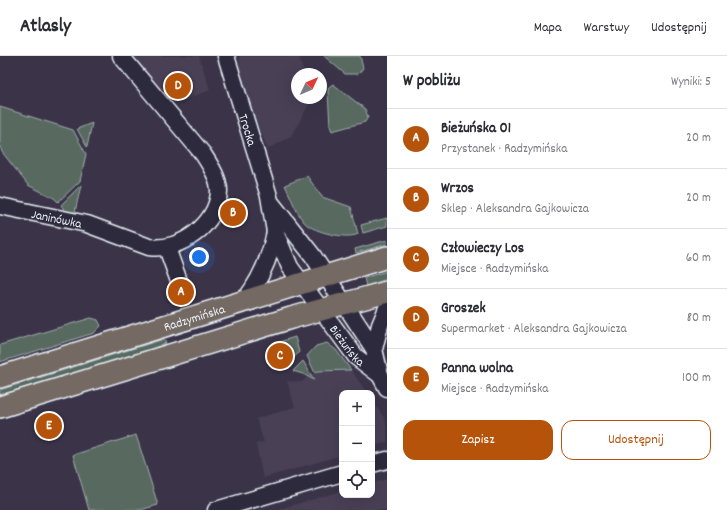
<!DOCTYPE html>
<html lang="pl">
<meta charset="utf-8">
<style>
body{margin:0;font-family:Dekko,sans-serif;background:#f7f7f7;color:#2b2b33}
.controls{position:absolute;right:12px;bottom:12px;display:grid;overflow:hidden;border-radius:8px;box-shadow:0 4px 16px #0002}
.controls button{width:36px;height:36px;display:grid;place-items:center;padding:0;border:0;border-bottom:1px solid #e1e1e2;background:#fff;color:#2b2b33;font:20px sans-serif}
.compass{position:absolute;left:291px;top:12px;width:36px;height:36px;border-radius:50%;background:#fff;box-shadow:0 4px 16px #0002;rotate:46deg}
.you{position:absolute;left:199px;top:201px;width:14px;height:14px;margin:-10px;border:3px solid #fff;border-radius:50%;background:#1a73e8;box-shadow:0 0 0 6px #1a73e833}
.badge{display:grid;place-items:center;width:26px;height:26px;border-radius:50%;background:#b45309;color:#fff;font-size:13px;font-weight:700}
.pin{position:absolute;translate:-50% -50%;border:2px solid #fff;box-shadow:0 1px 4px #0006}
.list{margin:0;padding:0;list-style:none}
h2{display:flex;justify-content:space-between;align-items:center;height:52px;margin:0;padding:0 16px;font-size:17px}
h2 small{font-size:13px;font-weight:400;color:#7c7c81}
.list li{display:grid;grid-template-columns:26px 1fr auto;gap:12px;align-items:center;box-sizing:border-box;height:60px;padding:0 16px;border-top:1px solid #e1e1e2}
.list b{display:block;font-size:15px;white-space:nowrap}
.list p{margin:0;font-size:13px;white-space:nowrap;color:#7c7c81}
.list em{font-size:13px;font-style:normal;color:#7c7c81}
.actions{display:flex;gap:8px;padding:12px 16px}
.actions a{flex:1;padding:9px 0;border:1px solid #b45309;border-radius:12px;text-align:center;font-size:14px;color:#b45309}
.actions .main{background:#b45309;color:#fff}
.icon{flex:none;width:22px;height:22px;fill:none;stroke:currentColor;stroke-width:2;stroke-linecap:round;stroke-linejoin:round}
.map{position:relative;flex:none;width:387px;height:454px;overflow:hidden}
header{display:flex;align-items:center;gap:24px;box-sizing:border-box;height:56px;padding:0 20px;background:#fff;border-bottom:1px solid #e1e1e2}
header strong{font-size:19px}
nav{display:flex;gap:22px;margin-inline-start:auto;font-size:14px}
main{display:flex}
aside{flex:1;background:#fff}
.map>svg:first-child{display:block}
.built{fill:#494057}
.green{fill:#586961;stroke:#a0adac}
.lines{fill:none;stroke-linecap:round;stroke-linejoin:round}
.minor-casing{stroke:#e8f1f8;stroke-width:19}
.major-casing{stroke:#e8f1f8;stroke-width:24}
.minor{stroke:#2f2a3d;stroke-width:16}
.major{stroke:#756964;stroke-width:21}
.labels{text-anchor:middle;stroke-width:4;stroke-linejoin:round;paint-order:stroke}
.street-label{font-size:13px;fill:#e8f1f8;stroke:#2f2a3d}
</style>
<header>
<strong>Atlasly</strong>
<nav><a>Mapa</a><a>Warstwy</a><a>Udostępnij</a></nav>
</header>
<main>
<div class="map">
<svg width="387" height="454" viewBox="0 0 387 454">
<rect width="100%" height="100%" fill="#3b3449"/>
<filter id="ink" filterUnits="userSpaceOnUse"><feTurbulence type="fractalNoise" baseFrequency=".025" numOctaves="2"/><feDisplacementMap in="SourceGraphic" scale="8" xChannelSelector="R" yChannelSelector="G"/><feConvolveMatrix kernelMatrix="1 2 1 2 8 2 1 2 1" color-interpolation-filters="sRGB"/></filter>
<g filter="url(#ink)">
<g class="built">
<path d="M126 0H199L210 34 169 49Z"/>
<path d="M240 0H299L304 18H297V42L312 43 291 80 268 93 254 60 239 11Z"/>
<path d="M351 314 367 337H342V399L263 422 256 388 264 386 256 363 295 351 287 325 302 326 308 320 315 317 318 315Z"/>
<path d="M372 344 385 363 387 376V386L372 391Z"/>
<path d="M387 423V454H276L342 435V439H372V427Z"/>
</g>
<g class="green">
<path d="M324 0H360L363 12 358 18H345Z"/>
<path d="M333 28 365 53 368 61 365 66 332 75 330 70 328 36 329 31Z"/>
<path d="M0 51 73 74 86 98 80 125 58 146 54 142 28 129 2 96 0 90Z"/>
<path d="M92 67 87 91 77 73Z"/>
<path d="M307 120 322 141 351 151 358 178C347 184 314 176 305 167 297 159 290 139 285 129Z"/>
<path d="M81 129 75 156 67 158 61 149Z"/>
<path d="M387 162V170L363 177 361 169Z"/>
<path d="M387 184V188L356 197 355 193Z"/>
<path d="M387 215V223L366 230 364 222Z"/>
<path d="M91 262 98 264 101 270 94 277 0 306V289Z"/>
<path d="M295 281 299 296 284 313 276 287Z"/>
<path d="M164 283 166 287 125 304 0 342V334Z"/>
<path d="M327 287 336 294 351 314 318 315 315 317 307 300 316 290Z"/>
<path d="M303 305 314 324 303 318 293 315Z"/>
<path d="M136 379 158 449 140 454H89L73 399Z"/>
</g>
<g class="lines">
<defs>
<g id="minor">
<path id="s1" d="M226 0 269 140 275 176 290 211 356 301 380 319"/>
<path d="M272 148 313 200 374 293 380 319 387 332"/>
<path id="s2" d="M0 150 87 168 149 191C180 196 218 168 219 135 219 122 210 109 203 98L121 0"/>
<path d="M167 192 180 228"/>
<path d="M244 245C260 225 270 202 275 176"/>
<path d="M374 293 380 269 387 252"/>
<path d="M372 408 387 404"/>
<path d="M216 454 342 417"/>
</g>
<g id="major">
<path id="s3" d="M0 321 387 201"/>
<path d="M0 351 291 262 387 236"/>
</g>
</defs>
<use href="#minor" class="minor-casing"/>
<use href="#major" class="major-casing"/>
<use href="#minor" class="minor"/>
<use href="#major" class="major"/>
</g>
</g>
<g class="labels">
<g class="street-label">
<text dy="5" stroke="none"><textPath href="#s1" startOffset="77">Trocka</textPath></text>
<text dy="5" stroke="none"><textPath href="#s2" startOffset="58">Janinówka</textPath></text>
<text dy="5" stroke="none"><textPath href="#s3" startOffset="203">Radzymińska</textPath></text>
<text dy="5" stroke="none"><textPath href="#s1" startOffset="318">Bieżuńska</textPath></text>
</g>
</g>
</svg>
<div class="controls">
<button>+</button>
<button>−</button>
<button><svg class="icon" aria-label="locate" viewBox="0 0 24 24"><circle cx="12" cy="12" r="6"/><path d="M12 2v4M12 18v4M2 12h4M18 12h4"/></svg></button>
</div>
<svg class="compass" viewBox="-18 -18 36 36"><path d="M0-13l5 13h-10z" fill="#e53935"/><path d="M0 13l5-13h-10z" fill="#7c7c81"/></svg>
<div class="you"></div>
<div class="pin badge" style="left:181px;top:236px">A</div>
<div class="pin badge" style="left:233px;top:157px">B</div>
<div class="pin badge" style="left:280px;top:300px">C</div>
<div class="pin badge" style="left:178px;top:30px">D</div>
<div class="pin badge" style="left:49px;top:370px">E</div>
</div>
<aside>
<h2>W pobliżu<small>Wyniki: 5</small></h2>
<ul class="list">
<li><span class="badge">A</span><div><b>Bieżuńska 01</b><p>Przystanek · Radzymińska</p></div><em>20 m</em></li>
<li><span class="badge">B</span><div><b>Wrzos</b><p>Sklep · Aleksandra Gajkowicza</p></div><em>20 m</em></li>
<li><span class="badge">C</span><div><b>Człowieczy Los</b><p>Miejsce · Radzymińska</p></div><em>60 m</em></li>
<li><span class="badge">D</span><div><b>Groszek</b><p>Supermarket · Aleksandra Gajkowicza</p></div><em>80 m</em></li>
<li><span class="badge">E</span><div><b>Panna wolna</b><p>Miejsce · Radzymińska</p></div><em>100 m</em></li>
</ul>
<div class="actions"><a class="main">Zapisz</a><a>Udostępnij</a></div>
</aside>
</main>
